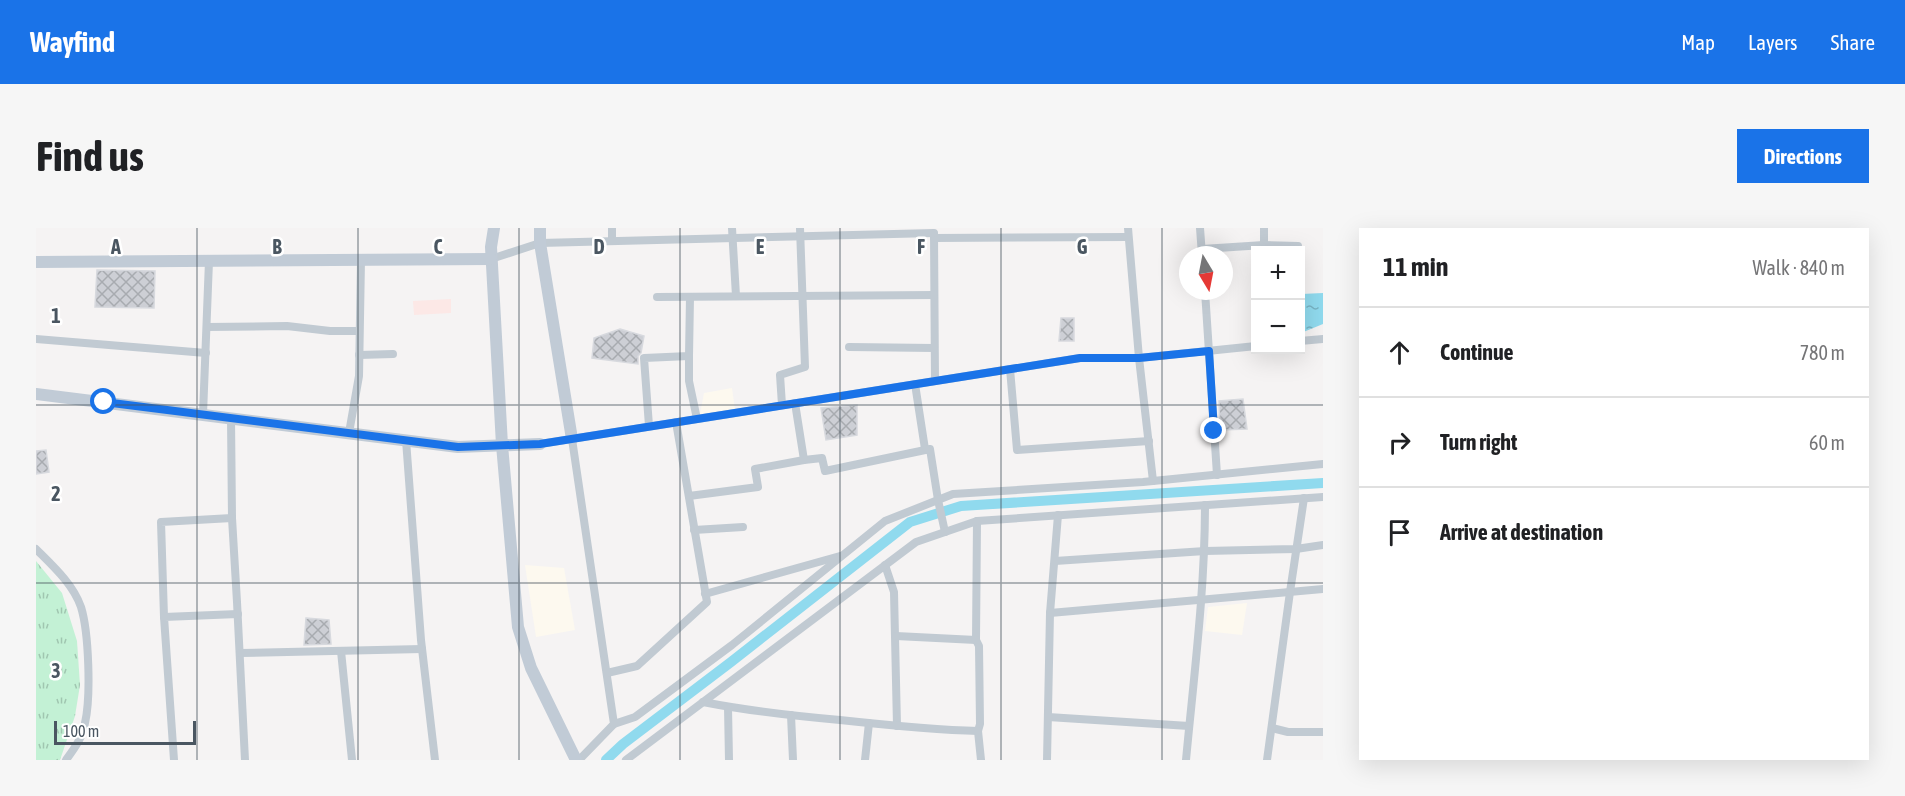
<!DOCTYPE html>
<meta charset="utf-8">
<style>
body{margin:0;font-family:"Asap Condensed",sans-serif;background:#f6f6f6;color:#202124}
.controls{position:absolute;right:18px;top:18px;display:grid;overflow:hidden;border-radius:0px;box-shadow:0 6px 24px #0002}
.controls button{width:54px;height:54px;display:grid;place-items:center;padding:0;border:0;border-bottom:2px solid #e0e0e0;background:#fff;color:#202124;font:30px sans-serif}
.compass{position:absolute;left:1143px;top:18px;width:54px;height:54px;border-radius:50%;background:#fff;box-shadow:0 6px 24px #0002;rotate:170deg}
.scale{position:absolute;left:18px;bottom:15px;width:142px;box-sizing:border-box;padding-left:6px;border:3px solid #4a5661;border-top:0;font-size:16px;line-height:21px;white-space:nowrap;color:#4a5661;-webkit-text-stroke:4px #fff;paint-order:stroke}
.stop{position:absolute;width:18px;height:18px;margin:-14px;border:4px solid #1a73e8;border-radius:50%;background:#fff}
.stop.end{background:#1a73e8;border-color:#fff;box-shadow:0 2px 6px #0008}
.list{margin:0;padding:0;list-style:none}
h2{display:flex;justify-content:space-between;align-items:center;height:78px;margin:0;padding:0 24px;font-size:26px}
h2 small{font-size:20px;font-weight:400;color:#757577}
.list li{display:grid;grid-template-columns:39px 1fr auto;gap:18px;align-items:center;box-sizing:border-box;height:90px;padding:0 24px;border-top:2px solid #e0e0e0}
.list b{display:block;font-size:22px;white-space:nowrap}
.list em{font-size:20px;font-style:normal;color:#757577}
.icon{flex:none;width:33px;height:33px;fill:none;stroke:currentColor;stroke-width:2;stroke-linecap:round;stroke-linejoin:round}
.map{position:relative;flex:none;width:1287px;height:532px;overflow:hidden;border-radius:0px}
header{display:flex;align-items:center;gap:36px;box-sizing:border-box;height:84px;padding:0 30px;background:#1a73e8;color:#fff}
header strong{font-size:28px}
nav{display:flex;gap:33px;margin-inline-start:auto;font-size:21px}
.intro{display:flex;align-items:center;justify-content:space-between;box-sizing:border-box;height:144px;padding:0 36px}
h1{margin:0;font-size:42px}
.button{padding:15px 27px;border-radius:0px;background:#1a73e8;color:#fff;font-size:21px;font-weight:700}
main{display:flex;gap:36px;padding:0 36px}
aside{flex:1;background:#fff;border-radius:0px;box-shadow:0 6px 24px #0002}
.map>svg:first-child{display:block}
.commercial{fill:#fdf9ef}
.medical{fill:#fce8e6}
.park{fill:url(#park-tufts)}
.water{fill:url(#water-ripples)}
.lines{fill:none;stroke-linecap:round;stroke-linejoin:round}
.canal{stroke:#90daee;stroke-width:10}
.building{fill:url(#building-cross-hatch);stroke:#d7d9de;stroke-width:1.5}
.street{stroke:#c1cad2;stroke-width:8}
.secondary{stroke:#c1cbd6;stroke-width:12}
.route{stroke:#1a73e8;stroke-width:8}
.grid{fill:none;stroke:#4a5661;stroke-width:1.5;stroke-opacity:0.55}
.grid-label{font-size:20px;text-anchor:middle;font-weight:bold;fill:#4a5661;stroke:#fff;stroke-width:5;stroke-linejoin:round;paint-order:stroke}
</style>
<header>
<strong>Wayfind</strong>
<nav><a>Map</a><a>Layers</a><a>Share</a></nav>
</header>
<div class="intro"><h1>Find us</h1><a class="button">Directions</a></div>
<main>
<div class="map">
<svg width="1287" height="532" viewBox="0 0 1287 532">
<defs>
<pattern id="park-tufts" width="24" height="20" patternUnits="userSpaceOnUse" patternTransform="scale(1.5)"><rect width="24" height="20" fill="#c3f1d5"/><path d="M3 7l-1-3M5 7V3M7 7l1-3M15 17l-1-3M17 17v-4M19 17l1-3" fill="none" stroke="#a0c6b0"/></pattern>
<pattern id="water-ripples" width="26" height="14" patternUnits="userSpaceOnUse" patternTransform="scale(1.5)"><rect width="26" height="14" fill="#90daee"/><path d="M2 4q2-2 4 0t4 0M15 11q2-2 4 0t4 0" fill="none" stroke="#78b4c4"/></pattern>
<pattern id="building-cross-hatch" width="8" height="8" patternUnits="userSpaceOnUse" patternTransform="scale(1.5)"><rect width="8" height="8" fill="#cdcfd5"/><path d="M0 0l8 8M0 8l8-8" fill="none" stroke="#a8abb0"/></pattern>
</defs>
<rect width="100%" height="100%" fill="#f5f3f3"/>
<g class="commercial">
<path d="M696 160 699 182 664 186 668 165Z"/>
<path d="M489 337 528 340 539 402 500 409Z"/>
<path d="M1211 375 1206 407 1169 403 1172 379Z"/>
</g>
<path class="medical" d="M415 71V85L378 87 377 73Z"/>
<path class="park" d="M0 333 26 365 41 413 44 457 39 488 24 532H0Z"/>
<path class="water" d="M1287 65V96L1265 105V66Z"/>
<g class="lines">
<path class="canal" d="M570 532 587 516 695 434 874 294 925 278 1287 255"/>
</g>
<g class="building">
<path d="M61 42 119 43 118 80 59 79Z"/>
<path d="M1025 90H1038V113H1023Z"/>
<path d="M584 101 608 108 605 125 602 128V136L556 130 558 110Z"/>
<path d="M1207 171 1211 201 1184 202 1183 173Z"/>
<path d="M821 177V207L790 212 785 180Z"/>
<path d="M10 222 13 244 0 246V223Z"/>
<path d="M270 390 293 392 295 416 268 417Z"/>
</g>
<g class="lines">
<g class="street">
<path d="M576 0V13"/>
<path d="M696 0 700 68"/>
<path d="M1092 0 1103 130 1117 253"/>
<path d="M1164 0 1166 27"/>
<path d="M898 6 899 153"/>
<path d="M898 10 1092 9"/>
<path d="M1228 17 1262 18"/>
<path d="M1166 21 1228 17V0"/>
<path d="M455 31 504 15 898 5"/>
<path d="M1169 63 1181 247"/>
<path d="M621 69 898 67"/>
<path d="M171 99 251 98 294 103H323"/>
<path d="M0 111 170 125"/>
<path d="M1264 113 1287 111"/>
<path d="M813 119 898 120"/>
<path d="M323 127 357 126"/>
<path d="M653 128V153L661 191"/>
<path d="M974 141 981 222 1113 213"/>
<path d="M879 156 889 221"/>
<path d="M746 177 744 147 769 139 764 0"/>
<path d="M167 186 173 33"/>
<path d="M195 190 196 290 201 374 209 532"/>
<path d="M613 198 608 130 653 128 654 69"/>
<path d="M313 205 323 148 325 32"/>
<path d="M536 211 578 496 543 532"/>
<path d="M370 212 385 412 399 532"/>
<path d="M504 216 1044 130H1103L1220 118"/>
<path d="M768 232 786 230 789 243 894 221 902 272 909 304"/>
<path d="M653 268 722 259 719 241 768 232 759 175"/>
<path d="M941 293 940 412 943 418 944 496 942 503 945 532"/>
<path d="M658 302 707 299"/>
<path d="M0 321C17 338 37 356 45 379 53 405 55 469 49 495 47 509 38 521 30 532"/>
<path d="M1019 333 1169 323 1260 321 1287 317"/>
<path d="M849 337 858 364 861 498"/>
<path d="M669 366 804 328"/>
<path d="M1014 385 1287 361"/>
<path d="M128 389 125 294 196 290"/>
<path d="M860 408 940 412"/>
<path d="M305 423 316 532"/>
<path d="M204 425 386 421"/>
<path d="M571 445 601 438 671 374 640 194"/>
<path d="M667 474C713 483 758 488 804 492 850 497 896 502 942 503"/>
<path d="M692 479 693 532"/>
<path d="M755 487 757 532"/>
<path d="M1012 489 1153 498"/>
<path d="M578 496 599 489 696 417 849 293 917 266 1107 254 1287 236"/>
<path d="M1236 500 1252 504H1287"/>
<path d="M138 532 128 389 202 386"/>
<path d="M590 532 880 314 941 293 1287 269"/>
<path d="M829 532 833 495"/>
<path d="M1011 532 1014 385 1022 287"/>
<path d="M1150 532C1158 447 1169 362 1169 277"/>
<path d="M1231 532 1254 364 1268 270"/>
</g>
<g class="secondary">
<path d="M458 0 455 19 466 217 482 399 495 440 540 532"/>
<path d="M504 0V15L536 211"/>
<path d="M0 34 455 31"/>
<path d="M0 166 422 219 504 216"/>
</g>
</g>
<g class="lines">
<path class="route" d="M68 174 422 219 504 216 1044 130H1103L1173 123 1178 203"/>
</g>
<path class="grid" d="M161 0V532M322 0V532M483 0V532M644 0V532M804 0V532M965 0V532M1126 0V532M0 177H1287M0 355H1287"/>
<g class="grid-label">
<text x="80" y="26">A</text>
<text x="241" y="26">B</text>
<text x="402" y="26">C</text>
<text x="563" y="26">D</text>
<text x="724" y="26">E</text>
<text x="885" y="26">F</text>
<text x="1046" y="26">G</text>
<text x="20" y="95">1</text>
<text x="20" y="273">2</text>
<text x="20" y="450">3</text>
</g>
</svg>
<div class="controls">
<button>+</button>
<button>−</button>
</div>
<svg class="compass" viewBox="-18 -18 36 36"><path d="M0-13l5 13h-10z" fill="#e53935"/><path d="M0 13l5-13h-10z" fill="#757577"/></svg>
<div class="scale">100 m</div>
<div class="stop" style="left:68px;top:174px"></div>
<div class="stop end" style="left:1178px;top:203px"></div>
</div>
<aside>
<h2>11 min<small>Walk · 840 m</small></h2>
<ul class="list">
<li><svg class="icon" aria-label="ahead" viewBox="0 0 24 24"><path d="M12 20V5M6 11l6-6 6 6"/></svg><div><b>Continue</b></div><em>780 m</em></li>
<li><svg class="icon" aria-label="right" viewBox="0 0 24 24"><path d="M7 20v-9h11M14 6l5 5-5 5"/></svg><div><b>Turn right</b></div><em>60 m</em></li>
<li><svg class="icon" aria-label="arrive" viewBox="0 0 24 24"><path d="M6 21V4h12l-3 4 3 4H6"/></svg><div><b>Arrive at destination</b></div></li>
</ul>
</aside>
</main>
